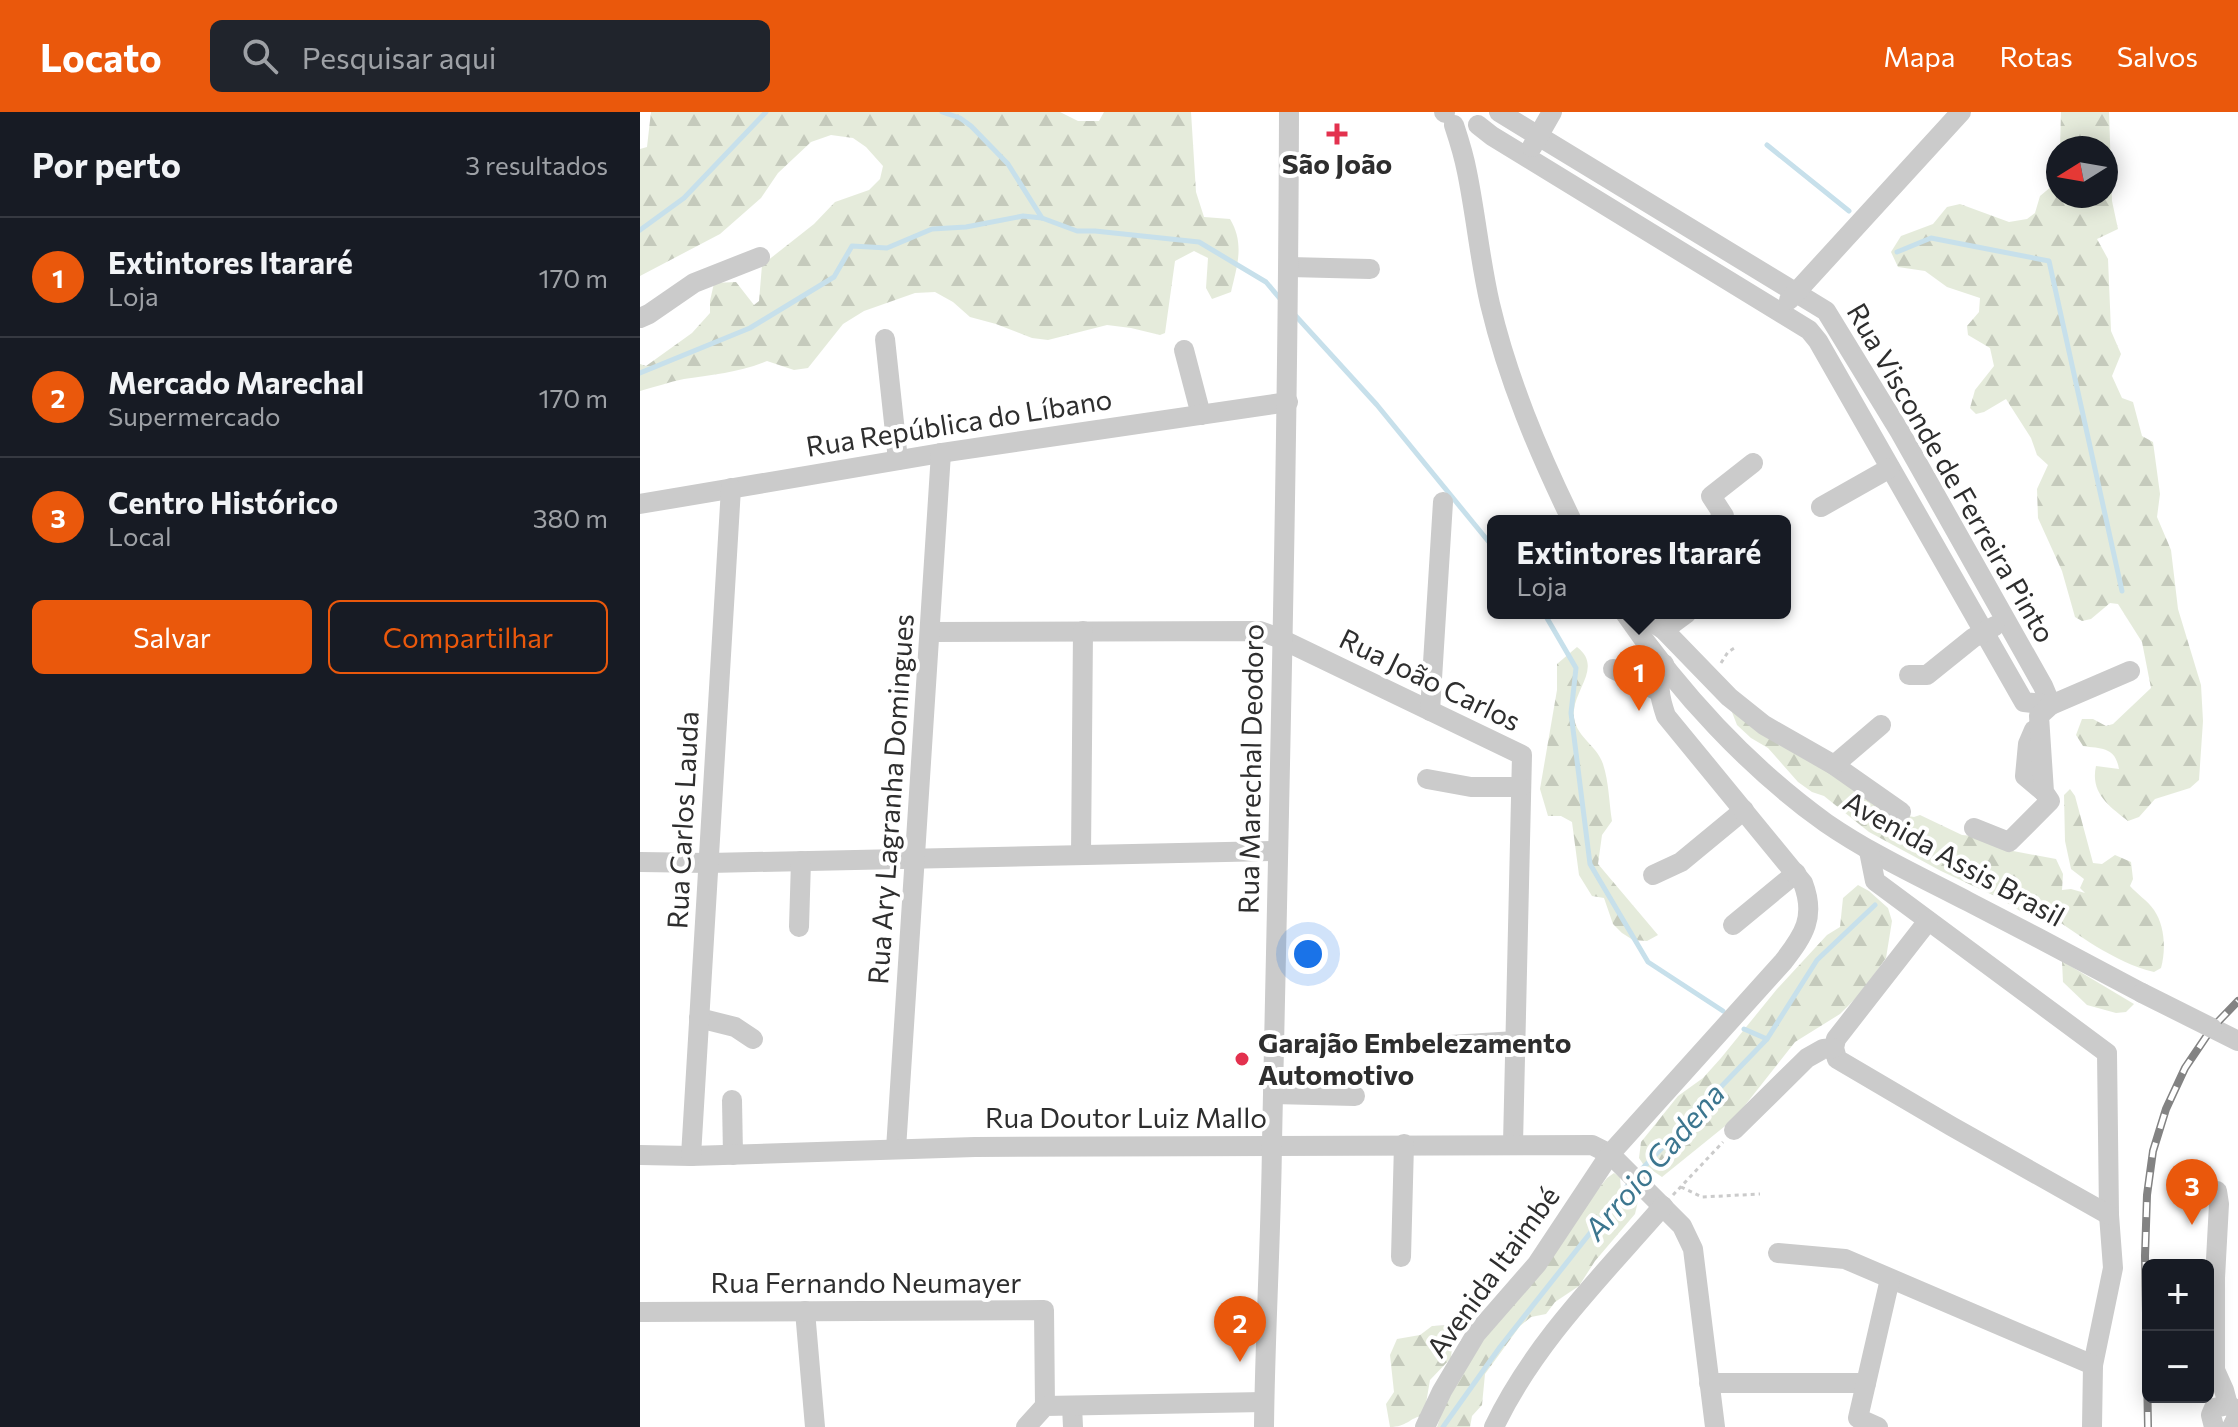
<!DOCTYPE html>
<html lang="pt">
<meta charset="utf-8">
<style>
body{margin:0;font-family:Commissioner,sans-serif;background:#20242c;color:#f1f3f6}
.controls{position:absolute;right:24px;bottom:24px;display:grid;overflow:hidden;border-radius:12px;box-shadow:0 4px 20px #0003}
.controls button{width:72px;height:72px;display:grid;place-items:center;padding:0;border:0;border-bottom:2px solid #363941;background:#171b24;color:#f1f3f6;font:40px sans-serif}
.compass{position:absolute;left:1406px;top:24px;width:72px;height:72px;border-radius:50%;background:#171b24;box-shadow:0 4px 20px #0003;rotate:259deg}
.you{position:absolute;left:668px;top:842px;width:28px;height:28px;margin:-20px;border:6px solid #fff;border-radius:50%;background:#1a73e8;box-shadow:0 0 0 12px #1a73e833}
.badge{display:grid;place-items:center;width:52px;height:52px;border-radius:50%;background:#ea580c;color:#fff;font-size:26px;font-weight:700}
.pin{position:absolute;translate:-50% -66px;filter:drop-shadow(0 2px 4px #0008)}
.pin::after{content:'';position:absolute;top:42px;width:28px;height:24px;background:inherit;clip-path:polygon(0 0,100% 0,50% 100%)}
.popup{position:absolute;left:847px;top:403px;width:304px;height:104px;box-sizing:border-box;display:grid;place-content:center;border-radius:12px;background:#171b24;filter:drop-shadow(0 2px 6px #0005);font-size:26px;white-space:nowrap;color:#9ea1a6}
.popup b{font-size:30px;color:#f1f3f6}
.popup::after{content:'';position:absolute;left:50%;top:100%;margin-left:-16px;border:16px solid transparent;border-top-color:#171b24}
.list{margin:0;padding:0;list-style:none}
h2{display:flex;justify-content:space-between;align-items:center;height:104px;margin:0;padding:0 32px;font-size:34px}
h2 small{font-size:26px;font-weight:400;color:#9ea1a6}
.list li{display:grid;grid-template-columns:52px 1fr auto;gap:24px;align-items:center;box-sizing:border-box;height:120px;padding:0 32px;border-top:2px solid #363941}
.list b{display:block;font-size:30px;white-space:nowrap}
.list p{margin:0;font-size:26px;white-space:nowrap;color:#9ea1a6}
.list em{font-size:26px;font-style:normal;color:#9ea1a6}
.actions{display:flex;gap:16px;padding:24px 32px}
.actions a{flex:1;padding:18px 0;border:2px solid #ea580c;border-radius:12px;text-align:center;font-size:28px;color:#ea580c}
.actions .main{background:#ea580c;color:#fff}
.icon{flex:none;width:44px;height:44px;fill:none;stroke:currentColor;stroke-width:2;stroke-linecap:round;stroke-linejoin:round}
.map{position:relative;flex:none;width:1598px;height:1315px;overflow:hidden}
header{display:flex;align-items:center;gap:48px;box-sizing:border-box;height:112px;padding:0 40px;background:#ea580c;color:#fff}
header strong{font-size:38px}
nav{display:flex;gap:44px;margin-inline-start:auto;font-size:28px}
.search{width:560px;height:72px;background:#20242c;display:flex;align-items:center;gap:20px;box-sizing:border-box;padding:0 28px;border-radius:12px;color:#9ea1a6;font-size:30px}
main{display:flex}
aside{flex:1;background:#171b24}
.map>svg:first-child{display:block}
.forest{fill:url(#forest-firs)}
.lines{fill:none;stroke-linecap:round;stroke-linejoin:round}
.stream{stroke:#c7e0eb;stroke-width:5}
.path{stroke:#cbcbcb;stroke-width:3;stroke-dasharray:4 4;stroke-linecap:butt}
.minor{stroke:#cbcbcb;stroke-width:20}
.rail-casing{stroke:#838383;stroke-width:8}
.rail{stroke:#fff;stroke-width:5;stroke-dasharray:15;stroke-linecap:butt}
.minor-bridge{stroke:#cbcbcb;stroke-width:20}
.poi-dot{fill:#e3314e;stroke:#fff;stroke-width:3}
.labels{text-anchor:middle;stroke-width:8;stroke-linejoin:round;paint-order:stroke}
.poi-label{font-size:28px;font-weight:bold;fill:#2e2e2e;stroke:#fff}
.street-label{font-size:28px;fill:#2e2e2e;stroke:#fff}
.water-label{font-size:30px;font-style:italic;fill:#3c768f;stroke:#fff}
</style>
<header>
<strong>Locato</strong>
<div class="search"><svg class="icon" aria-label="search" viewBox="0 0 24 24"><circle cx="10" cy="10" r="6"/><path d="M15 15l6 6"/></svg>Pesquisar aqui</div>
<nav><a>Mapa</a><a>Rotas</a><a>Salvos</a></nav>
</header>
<main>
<aside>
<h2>Por perto<small>3 resultados</small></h2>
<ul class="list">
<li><span class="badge">1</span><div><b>Extintores Itararé</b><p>Loja</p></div><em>170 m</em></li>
<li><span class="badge">2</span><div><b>Mercado Marechal</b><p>Supermercado</p></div><em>170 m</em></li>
<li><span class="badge">3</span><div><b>Centro Histórico</b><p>Local</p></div><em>380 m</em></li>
</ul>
<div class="actions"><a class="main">Salvar</a><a>Compartilhar</a></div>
</aside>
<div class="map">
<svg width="1598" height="1315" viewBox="0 0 1598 1315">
<defs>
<pattern id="forest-firs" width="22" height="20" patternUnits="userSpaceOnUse" patternTransform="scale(2)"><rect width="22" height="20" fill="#e5ebdb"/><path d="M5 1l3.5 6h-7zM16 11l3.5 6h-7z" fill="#c5cabc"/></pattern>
</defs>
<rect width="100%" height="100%" fill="#fff"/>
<g class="forest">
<path d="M11 0H420L438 9H459L464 0H551L556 80 564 105 590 107C605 132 597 154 591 180L572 187 566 176 568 146 554 139 535 149 525 221 520 223 491 216 467 213 408 228 392 226 356 212 330 205 313 190 295 180 275 181 224 199 203 212 168 256 154 258 127 249C97 261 75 262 44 267 29 270 15 275 0 279V252L6 254 52 221 70 201V189L74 171 96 170 114 193 119 189 122 153 174 112 195 90 229 78 240 67 243 54 226 35 213 26 191 23 171 30 138 61 121 86 80 122 0 164V37L7 35Z"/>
<path d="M1421 0H1469L1472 89 1478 117 1457 127 1468 147 1471 219 1481 242 1472 264 1482 286 1493 290 1502 324 1513 330 1520 382 1517 405 1531 438 1538 497 1561 573 1563 609 1559 668 1550 676 1515 687 1499 705 1488 709C1469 694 1450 681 1456 654L1479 657C1475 635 1463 637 1443 634L1436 623 1442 607H1453L1466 614 1473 612 1511 576 1502 530 1478 492 1470 491 1451 507 1442 509 1435 505 1422 459 1398 406 1397 377 1408 353 1397 343 1391 326 1366 287 1344 300 1336 302 1330 296 1335 278 1354 254 1350 236 1328 223 1327 214 1339 200 1340 186 1307 175 1285 159 1258 155 1251 140 1261 124 1293 112 1307 95 1320 92 1369 110 1387 107 1395 101 1400 84 1418 69V84H1466V36H1420Z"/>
<path d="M937 535C962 554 936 576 934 598 931 623 956 631 963 652 969 670 969 691 972 709L962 723 958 752 1018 823 1007 829 993 828 982 821 973 812 964 786 952 784 939 763 932 710 921 704H908L900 677 917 578V552Z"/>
<path d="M1090 595 1257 702 1274 705 1280 703 1322 723 1333 724 1373 739 1416 747 1423 762 1422 778 1431 777 1445 781 1440 776 1444 767 1431 757 1425 729 1424 683 1430 677 1435 684 1453 751 1462 752 1475 743 1491 750 1493 767 1490 774C1497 782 1508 789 1514 798 1525 814 1526 838 1521 856L1514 860C1473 850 1438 822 1403 799L1391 804 1385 802 1359 786 1301 759 1229 720 1184 684 1172 680 1158 670 1128 636 1111 626 1097 613Z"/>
<path d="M1218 773 1229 779 1248 796 1252 809 1246 846 1220 882 1200 902 1155 930 1095 1006 1022 1065 1003 1052 999 1046 1001 1030 1038 984 1063 966 1081 946 1137 877 1187 823 1200 815 1203 786Z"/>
<path d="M1422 849 1494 892 1486 900 1476 901 1447 893 1423 870Z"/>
<path d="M974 1061 980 1065 981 1079 991 1089H998L995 1102 955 1149 939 1174 915 1190 906 1202 891 1205 880 1214 845 1262 842 1293 832 1304 830 1315H797L806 1288 844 1222 967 1066Z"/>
<path d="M819 1213 813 1222 811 1246 790 1268 784 1303C769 1306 767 1315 750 1315L746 1292 754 1280 750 1243 757 1227 780 1223 792 1214Z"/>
</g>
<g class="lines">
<g class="stream">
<path d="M302 0 320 6 331 14 368 52 402 106"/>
<path d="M1127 33 1209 99"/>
<path d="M0 118 44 86 126 0"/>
<path d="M1257 140 1291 126 1409 149 1482 479"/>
<path d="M654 202 737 293 853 435"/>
<path d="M0 261 110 216 194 165 212 134 247 136 292 117 326 115 383 104 402 106 437 119H455L559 130 626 170 642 189"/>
<path d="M904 501 936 556 931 601 950 752 1008 850 1083 899"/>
<path d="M1104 917 1127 927"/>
<path d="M998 1061 1127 927 1177 848 1235 793"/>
<path d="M803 1315 860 1235 992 1068"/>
</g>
<g class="path">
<path d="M1081 551 1088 540 1096 535"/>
<path d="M1041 1075 1062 1085 1120 1082"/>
<path d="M1033 1083 1083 1030"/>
</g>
<g class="minor">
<path d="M804 0 805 1"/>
<path d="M859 0 1186 199 1260 320 1403 574 1411 593"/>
<path d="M814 13C819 28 824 44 827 60 836 104 840 149 850 192 868 268 898 339 932 409"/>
<path d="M838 13 852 24 1169 218 1178 229 1384 590 1411 593"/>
<path d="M892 35 912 0"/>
<path d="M649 155 730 157"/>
<path d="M1149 188 1321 0"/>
<path d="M0 206 9 202 54 171 120 145"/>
<path d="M245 227 258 348"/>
<path d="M544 238 561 303"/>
<path d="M0 392 301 341 648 290"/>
<path d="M1181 395 1250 356"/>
<path d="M1078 409 1084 404 1071 384 1113 351"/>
<path d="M985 501C1039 580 1108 655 1186 711 1231 742 1281 765 1329 790 1387 820 1444 850 1502 881"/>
<path d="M994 513 1014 511 1024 518 1089 585 1124 613 1194 653 1261 700"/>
<path d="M1024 518 1047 501"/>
<path d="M290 520 620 519 641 527 882 643 873 1032"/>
<path d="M973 557 1018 579"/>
<path d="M1269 563H1287L1333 526 1355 514"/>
<path d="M790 599 803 390"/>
<path d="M1394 618 1388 632 1385 664 1404 680"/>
<path d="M1194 653 1241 613"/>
<path d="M787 667 831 675H881"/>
<path d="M1334 716 1369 730 1410 689 1404 680 1399 604 1411 593 1490 559"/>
<path d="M1229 739 1235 769 1467 941 1469 1103 1473 1156 1453 1253 1452 1315"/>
<path d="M441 743 443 519"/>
<path d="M0 750 69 751 637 739"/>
<path d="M1013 763 1041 750 1104 698"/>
<path d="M1288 809 1196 927 1194 936 1197 947 1311 1014 1469 1103"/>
<path d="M1093 813 1156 761"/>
<path d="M159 815 161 749"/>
<path d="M59 906 95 915 113 927"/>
<path d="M1572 916 1598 929"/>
<path d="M810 933 876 929"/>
<path d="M633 982 715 984"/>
<path d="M92 988 93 1043"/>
<path d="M1094 1018 1167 946 1183 937 1194 936"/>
<path d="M256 1037 301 341"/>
<path d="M0 1043 51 1044 335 1035 952 1033 970 1042 1042 1114 1053 1137 1075 1315"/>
<path d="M51 1044 91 376"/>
<path d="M1577 1079 1579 1092 1575 1166V1258L1584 1278 1588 1293"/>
<path d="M1138 1141 1205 1147 1453 1253"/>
<path d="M761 1145 764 1032"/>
<path d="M165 1199 175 1315"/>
<path d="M0 1200 404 1198 405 1294"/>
<path d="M1069 1271H1226"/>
<path d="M432 1294 433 1315"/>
<path d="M386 1315 405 1294 624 1290"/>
<path d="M624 1315C625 1220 631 1126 632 1031 639 687 648 344 649 0"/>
<path d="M785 1315 802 1279 836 1222 897 1152 970 1042 1143 850C1164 823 1176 805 1163 771L1026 604C1019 584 1017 572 1024 552"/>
<path d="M854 1315C894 1231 962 1164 1023 1094"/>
<path d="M1238 1315 1218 1306 1250 1167"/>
<path d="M1574 1315 1571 1303 1574 1296 1588 1293 1595 1297 1597 1305 1592 1315"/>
</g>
<defs>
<path id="rail" d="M1508 1315 1505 1144 1507 1083 1513 1039 1526 997 1545 956 1572 916 1598 889"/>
</defs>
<use href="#rail" class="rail-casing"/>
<use href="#rail" class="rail"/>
<path class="minor-bridge" d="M1502 881 1572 916"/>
</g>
<g class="poi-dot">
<path d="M693 10h8v8h8v8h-8v8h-8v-8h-8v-8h8z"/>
<circle cx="602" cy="947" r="8"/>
</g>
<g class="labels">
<g class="poi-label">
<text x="697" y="62">São João</text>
<text x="618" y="941" text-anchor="start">Garajão Embelezamento<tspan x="618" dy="32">Automotivo</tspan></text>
</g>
<g class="street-label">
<text transform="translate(319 311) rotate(-9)" y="10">Rua República do Líbano</text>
<text transform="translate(1311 361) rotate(60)" y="10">Rua Visconde de Ferreira Pinto</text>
<text transform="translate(790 568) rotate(26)" y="10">Rua João Carlos</text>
<text transform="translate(611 657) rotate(-89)" y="10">Rua Marechal Deodoro</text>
<text transform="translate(251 687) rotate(-86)" y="10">Rua Ary Lagranha Domingues</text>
<text transform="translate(43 708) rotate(-87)" y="10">Rua Carlos Lauda</text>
<text transform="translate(1314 747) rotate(29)" y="10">Avenida Assis Brasil</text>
<text x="486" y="1016">Rua Doutor Luiz Mallo</text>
<text transform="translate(853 1160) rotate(-54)" y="10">Avenida Itaimbé</text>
<text x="226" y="1181">Rua Fernando Neumayer</text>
</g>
<g class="water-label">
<text transform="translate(1015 1050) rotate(-49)" y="10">Arroio Cadena</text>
</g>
</g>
</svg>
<div class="controls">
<button>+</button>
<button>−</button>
</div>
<svg class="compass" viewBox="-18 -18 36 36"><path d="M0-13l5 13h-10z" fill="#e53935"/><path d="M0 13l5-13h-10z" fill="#9ea1a6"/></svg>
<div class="you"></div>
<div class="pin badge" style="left:999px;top:599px">1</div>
<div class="popup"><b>Extintores Itararé</b>Loja</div>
<div class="pin badge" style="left:600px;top:1250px">2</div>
<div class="pin badge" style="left:1552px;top:1113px">3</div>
</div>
</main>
